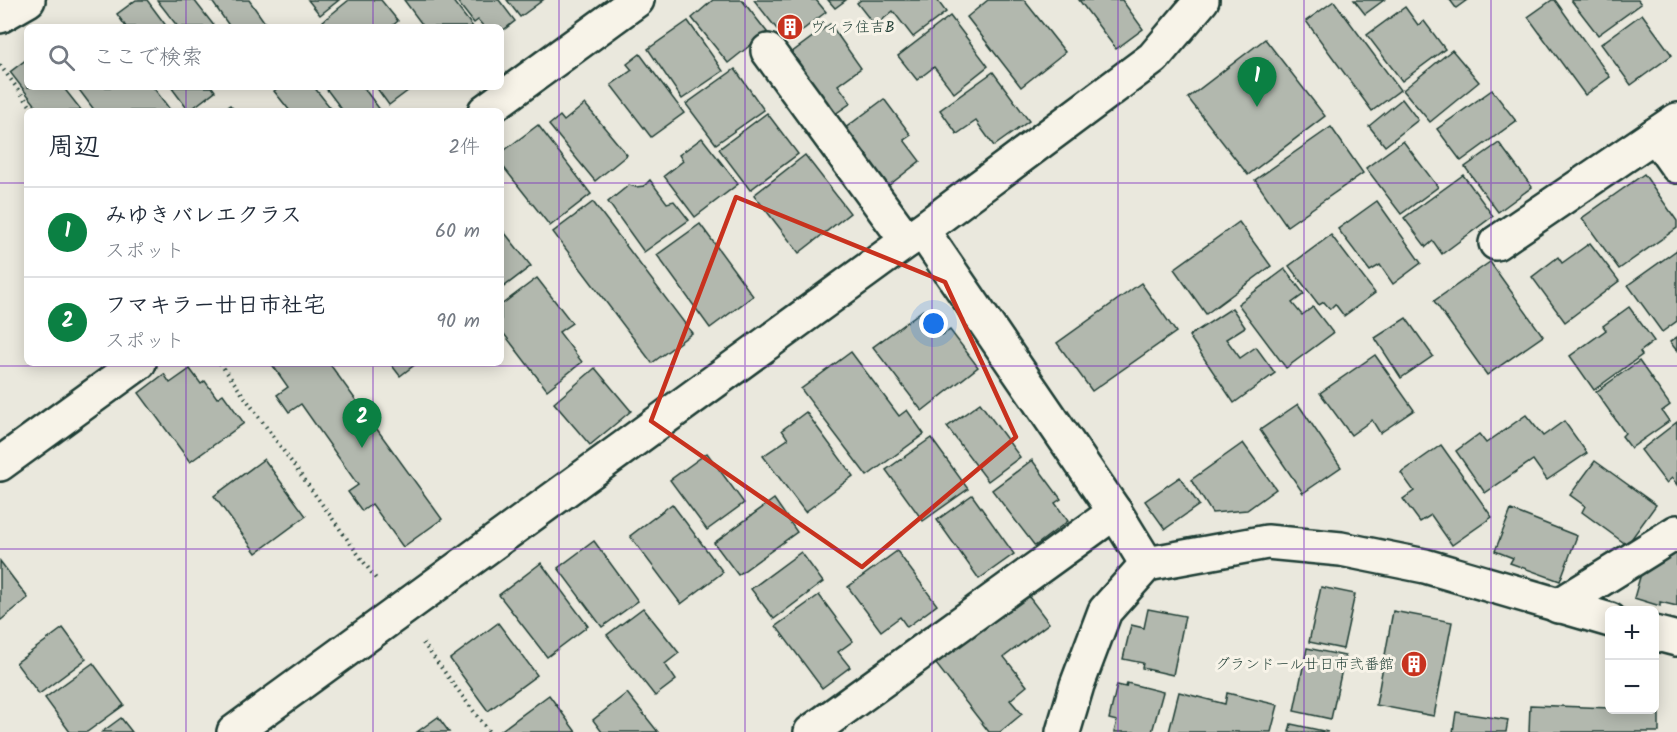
<!DOCTYPE html>
<html lang="ja">
<meta charset="utf-8">
<style>
body{margin:0;font-family:Kalam,"Klee One",sans-serif;background:#f2f2f3;color:#1f2937}
.controls{position:absolute;right:18px;bottom:18px;display:grid;overflow:hidden;border-radius:9px;box-shadow:0 3px 15px #0003}
.controls button{width:54px;height:54px;display:grid;place-items:center;padding:0;border:0;border-bottom:2px solid #e0e1e3;background:#fff;color:#1f2937;font:30px sans-serif}
.you{position:absolute;left:934px;top:324px;width:21px;height:21px;margin:-15px;border:4px solid #fff;border-radius:50%;background:#1a73e8;box-shadow:0 0 0 9px #1a73e833}
.badge{display:grid;place-items:center;width:39px;height:39px;border-radius:50%;background:#0b8043;color:#fff;font-size:20px;font-weight:700}
.pin{position:absolute;translate:-50% -50px;filter:drop-shadow(0 2px 3px #0008)}
.pin::after{content:'';position:absolute;top:32px;width:21px;height:18px;background:inherit;clip-path:polygon(0 0,100% 0,50% 100%)}
.list{margin:0;padding:0;list-style:none}
h2{display:flex;justify-content:space-between;align-items:center;height:78px;margin:0;padding:0 24px;font-size:26px}
h2 small{font-size:20px;font-weight:400;color:#747a83}
.list li{display:grid;grid-template-columns:39px 1fr auto;gap:18px;align-items:center;box-sizing:border-box;height:90px;padding:0 24px;border-top:2px solid #e0e1e3}
.list b{display:block;font-size:22px;white-space:nowrap}
.list p{margin:0;font-size:20px;white-space:nowrap;color:#747a83}
.list em{font-size:20px;font-style:normal;color:#747a83}
.icon{flex:none;width:33px;height:33px;fill:none;stroke:currentColor;stroke-width:2;stroke-linecap:round;stroke-linejoin:round}
.map{position:relative;flex:none;width:1677px;height:732px;overflow:hidden}
.search{position:absolute;background:#fff;box-shadow:0 3px 15px #0003;left:24px;top:24px;width:480px;height:66px;display:flex;align-items:center;gap:15px;box-sizing:border-box;padding:0 21px;border-radius:9px;color:#747a83;font-size:22px}
.panel{position:absolute;background:#fff;box-shadow:0 3px 15px #0003;left:24px;top:108px;width:480px;height:258px;border-radius:9px}
.map>svg:first-child{display:block}
.building{fill:#b2b8ae;stroke:#1f3d34;stroke-width:1.5}
.lines{fill:none;stroke-linecap:round;stroke-linejoin:round}
.street-casing{stroke:#1f3d34;stroke-width:38}
.secondary-casing{stroke:#1f3d34;stroke-width:38}
.path{stroke:#1f3d34;stroke-width:4;stroke-dasharray:1.5 4.5;stroke-linecap:butt}
.street{stroke:#f7f3e8;stroke-width:33}
.secondary{stroke:#f7f3e8;stroke-width:33}
.marked{fill:none;stroke:#c8321e;stroke-width:4.5;stroke-linejoin:round}
.grid{fill:none;stroke:#7b2cbf;stroke-width:1.5;stroke-opacity:0.55}
.labels{text-anchor:middle;stroke-width:6;stroke-linejoin:round;paint-order:stroke}
.poi-label{font-size:15px;fill:#1f3d34;stroke:#f7f3e8;text-anchor:start}
</style>
<div class="map">
<svg width="1677" height="732" viewBox="0 0 1677 732">
<rect width="100%" height="100%" fill="#eae8dd"/>
<filter id="ink" filterUnits="userSpaceOnUse"><feTurbulence type="fractalNoise" baseFrequency=".0167" numOctaves="2"/><feDisplacementMap in="SourceGraphic" scale="12" xChannelSelector="R" yChannelSelector="G"/><feConvolveMatrix kernelMatrix="1 2 1 2 8 2 1 2 1" color-interpolation-filters="sRGB"/></filter>
<g filter="url(#ink)">
<g class="building">
<path d="M136 0H147L167 27H126L117 14Z"/>
<path d="M157 0H194L215 27H178Z"/>
<path d="M211 0H249L268 27H230Z"/>
<path d="M308 0H339L320 15Z"/>
<path d="M349 0H381L398 21 391 27H328L323 21Z"/>
<path d="M404 0H452L473 27H424Z"/>
<path d="M456 0H499L515 21 501 32V27H484L478 20 474 23Z"/>
<path d="M507 0H543L520 17Z"/>
<path d="M713 0H742L767 32 728 63 692 18Z"/>
<path d="M754 0H816L826 12 787 42Z"/>
<path d="M828 0H846L835 8Z"/>
<path d="M861 0H937L946 12 913 37 893 11 875 26 857 3Z"/>
<path d="M988 0H1024L1065 52 1021 87 967 17Z"/>
<path d="M1079 0H1122L1143 29 1116 49Z"/>
<path d="M1354 0H1384L1365 14Z"/>
<path d="M1450 0H1467L1456 8Z"/>
<path d="M1552 0H1555L1610 77 1585 95 1528 17Z"/>
<path d="M1571 0H1638L1641 4 1598 35Z"/>
<path d="M1334 1 1400 90 1372 111 1306 21Z"/>
<path d="M1405 7 1418 25 1424 21 1445 49 1402 81 1367 35Z"/>
<path d="M1642 14 1672 55 1631 85 1601 44Z"/>
<path d="M950 16 988 66 954 93 934 67 917 80 898 56Z"/>
<path d="M688 21 723 71 682 99 648 49Z"/>
<path d="M830 24 861 68 838 85 851 103 835 114 791 53Z"/>
<path d="M1265 39 1325 116 1248 175 1188 98Z"/>
<path d="M1452 50 1479 82 1430 122 1403 90Z"/>
<path d="M640 54 684 113 651 137 611 85 632 70 627 64Z"/>
<path d="M27 59V87H63L82 111H40L10 72Z"/>
<path d="M735 69 764 110 716 144 686 104Z"/>
<path d="M993 72 1029 121 994 146 976 121 957 134 940 110Z"/>
<path d="M77 87H153L171 111H95Z"/>
<path d="M171 87H212L215 91 189 111Z"/>
<path d="M279 87H314L333 111H290L274 91Z"/>
<path d="M325 87H363L381 111H343Z"/>
<path d="M376 87H413L389 105Z"/>
<path d="M1492 90 1516 121 1461 161 1437 129Z"/>
<path d="M884 99 911 135 904 140 920 161 888 186 844 129Z"/>
<path d="M1402 99 1418 120 1385 146 1369 126Z"/>
<path d="M585 104 627 155 595 181 549 125 560 116 564 121Z"/>
<path d="M230 105 235 111H221Z"/>
<path d="M767 113 798 154 750 190 719 149Z"/>
<path d="M538 125 591 194 550 226 501 164V153Z"/>
<path d="M1331 127 1363 173 1287 226 1255 180Z"/>
<path d="M702 138 738 184 695 217 664 176 683 161 679 155Z"/>
<path d="M1403 141 1438 187 1401 214 1366 168Z"/>
<path d="M1499 143 1532 187 1498 212 1465 167Z"/>
<path d="M805 155 850 213 799 253 754 195Z"/>
<path d="M1644 174 1677 221V228L1619 269 1582 218Z"/>
<path d="M1463 175 1493 216 1442 254 1433 241 1426 247 1404 218Z"/>
<path d="M650 180 667 203 674 201 689 220 644 252 608 202 629 185 636 187 644 186Z"/>
<path d="M1377 201 1421 263 1393 284 1380 265 1370 271 1338 229Z"/>
<path d="M593 202 692 333 652 363 553 232Z"/>
<path d="M1239 222 1271 266 1206 314 1174 269Z"/>
<path d="M700 224 753 296 710 328 657 255Z"/>
<path d="M501 228 531 266 501 289Z"/>
<path d="M1331 235 1375 293 1344 316 1335 304 1330 309 1324 302 1319 305 1289 266Z"/>
<path d="M1590 243 1619 281 1565 322 1532 277 1558 257 1562 263Z"/>
<path d="M1677 250V321L1662 332 1628 285Z"/>
<path d="M1490 262 1543 336 1487 375 1434 301Z"/>
<path d="M1285 269 1304 294 1292 303 1302 315 1313 307 1333 333 1286 368 1238 304Z"/>
<path d="M537 278 572 323 559 332 582 362 547 390 501 330V305Z"/>
<path d="M1141 283 1176 332 1092 391 1057 343Z"/>
<path d="M1629 307 1654 341 1640 352 1642 355 1594 390 1570 356 1606 330 1603 326Z"/>
<path d="M1232 308 1245 327 1226 339 1240 358 1256 347 1275 373 1234 403 1189 336Z"/>
<path d="M923 310 942 335 950 330 978 367 922 411 873 347Z"/>
<path d="M1406 318 1433 356 1401 378 1375 338Z"/>
<path d="M1677 337V351L1670 342Z"/>
<path d="M851 352 899 416 907 410 924 434 867 476 801 389Z"/>
<path d="M1375 355 1414 410 1380 433 1372 420 1351 435 1320 393Z"/>
<path d="M1639 361 1670 405 1662 411 1669 421 1631 448 1622 436 1625 433 1596 392Z"/>
<path d="M271 363H329L442 519 403 547 372 504 362 511 348 492 358 485 301 404 289 412 277 395 288 387Z"/>
<path d="M390 363H417L400 376Z"/>
<path d="M595 368 631 411 590 445 554 403Z"/>
<path d="M190 369 201 384 205 381 217 398 223 394 244 423 190 462 139 393 164 374 170 383Z"/>
<path d="M980 403 1020 457 988 481 947 427Z"/>
<path d="M1298 404 1341 467 1303 493 1260 430Z"/>
<path d="M806 412 853 476 805 512 763 456 788 439 782 430Z"/>
<path d="M1526 415 1543 436 1564 421 1587 453 1547 480 1533 460 1485 493 1456 451 1479 434 1486 443Z"/>
<path d="M1677 422V485L1672 478 1666 483 1641 450Z"/>
<path d="M931 438 968 489 923 521 886 470Z"/>
<path d="M1243 443 1276 489 1247 510 1212 513 1191 480Z"/>
<path d="M1441 445 1492 517 1452 545 1431 515 1420 522 1403 499 1414 491 1401 473Z"/>
<path d="M707 453 744 503 707 530 670 480Z"/>
<path d="M264 459 306 516 256 553 214 496Z"/>
<path d="M1032 460 1061 499 1055 503 1068 521 1035 546 992 490Z"/>
<path d="M1595 461 1656 505 1627 545 1582 512 1585 506 1570 495Z"/>
<path d="M1180 477 1199 505 1165 529 1145 501Z"/>
<path d="M972 495 1014 554 979 579 937 520Z"/>
<path d="M774 499 797 532 738 575 714 543Z"/>
<path d="M672 504 723 572 681 604 630 536Z"/>
<path d="M1511 510 1577 536 1560 581 1510 563 1513 558 1495 551Z"/>
<path d="M594 541 638 601 602 627 558 568Z"/>
<path d="M1669 544 1677 546V606L1660 602V606L1634 598 1646 556 1664 561Z"/>
<path d="M897 551 937 605 907 627 900 617 881 631 848 587Z"/>
<path d="M801 552 823 582 774 619 751 589Z"/>
<path d="M0 561 28 598 1 620 0 619Z"/>
<path d="M541 563 588 626 547 657 499 595Z"/>
<path d="M1321 587 1355 594 1343 649 1309 642Z"/>
<path d="M1026 593 1049 623 1004 657 1027 686 1010 700 1022 714 1000 732H989L936 664Z"/>
<path d="M819 595 853 641 838 652 850 667 822 688 776 626Z"/>
<path d="M643 608 679 653 665 664 676 680 655 696 607 635Z"/>
<path d="M1148 609 1185 616 1173 675 1142 668 1143 663 1123 659 1131 625 1144 628Z"/>
<path d="M1393 611 1452 622 1434 716 1376 705Z"/>
<path d="M498 623 537 675 488 711 450 659Z"/>
<path d="M63 628 86 659 39 694 16 663Z"/>
<path d="M1307 648 1345 656 1331 719 1294 711Z"/>
<path d="M93 663 124 705 87 732H70L45 698Z"/>
<path d="M1127 683 1163 692 1152 732H1114L1117 721 1109 719 1117 685 1126 687Z"/>
<path d="M1179 692 1225 704 1227 693 1278 705 1271 732H1169Z"/>
<path d="M627 693 658 732H602L593 720Z"/>
<path d="M549 695 576 732H499Z"/>
<path d="M1530 705 1610 708V710L1659 709V732H1529Z"/>
<path d="M1456 712 1508 720 1506 732H1453Z"/>
<path d="M438 717 449 732H417Z"/>
<path d="M121 718 132 732H102Z"/>
<path d="M1291 724 1328 732H1289Z"/>
</g>
<g class="lines">
<defs>
<g id="street">
<path d="M0 16 28 0"/>
<path d="M768 51 907 241"/>
<path d="M485 111 637 0"/>
<path d="M1655 135 1677 166"/>
<path d="M922 230 1115 512 1147 564"/>
<path d="M1496 243 1677 120"/>
<path d="M0 464 139 363"/>
<path d="M1558 606 1677 532"/>
<path d="M234 732 922 230 1153 58 1202 0"/>
<path d="M811 732 1115 512"/>
</g>
<g id="secondary">
<path d="M1654 633 1677 639"/>
<path d="M1063 732 1077 685 1105 611 1147 564 1267 542 1341 549 1425 566 1610 620"/>
</g>
</defs>
<use href="#street" class="street-casing"/>
<use href="#secondary" class="secondary-casing"/>
<g class="path">
<path d="M0 65 34 111"/>
<path d="M220 363 376 579"/>
<path d="M423 643 489 732"/>
</g>
<use href="#street" class="street"/>
<use href="#secondary" class="secondary"/>
</g>
</g>
<path class="marked" d="M736 197 945 282 1016 437 862 567 651 421Z"/>
<path class="grid" d="M186 0V27M373 0V27M559 0V732M745 0V732M932 0V732M1118 0V732M1304 0V732M1491 0V732M186 87V111M373 87V111M0 183H27M501 183H1677M186 363V732M373 363V732M0 366H1677M0 549H1677"/>
<defs>
<symbol id="building-disc" viewBox="-11 -11 22 22"><circle r="9.5" fill="#c8321e" stroke="#f7f3e8"/><path d="M-4-6H4V6H1V3H-1V6H-4ZM-2.5-4.3h1.7v1.8h-1.7ZM.8-4.3h1.7v1.8H.8ZM-2.5-1h1.7V.8h-1.7ZM.8-1h1.7V.8H.8Z" fill="#fff"/></symbol>
</defs>
<g fill-rule="evenodd">
<use href="#building-disc" x="775" y="12" width="30" height="30"/>
<use href="#building-disc" x="1399" y="649" width="30" height="30"/>
</g>
<g class="labels">
<g class="poi-label">
<text x="810" y="32">ヴィラ住吉B</text>
<text x="1394" y="669" text-anchor="end">グランドール廿日市弐番館</text>
</g>
</g>
</svg>
<div class="controls">
<button>+</button>
<button>−</button>
</div>
<div class="you"></div>
<div class="pin badge" style="left:1257px;top:107px">1</div>
<div class="pin badge" style="left:362px;top:448px">2</div>
<div class="search"><svg class="icon" aria-label="search" viewBox="0 0 24 24"><circle cx="10" cy="10" r="6"/><path d="M15 15l6 6"/></svg>ここで検索</div>
<section class="panel">
<h2>周辺<small>2件</small></h2>
<ul class="list">
<li><span class="badge">1</span><div><b>みゆきバレエクラス</b><p>スポット</p></div><em>60 m</em></li>
<li><span class="badge">2</span><div><b>フマキラー廿日市社宅</b><p>スポット</p></div><em>90 m</em></li>
</ul>
</section>
</div>
